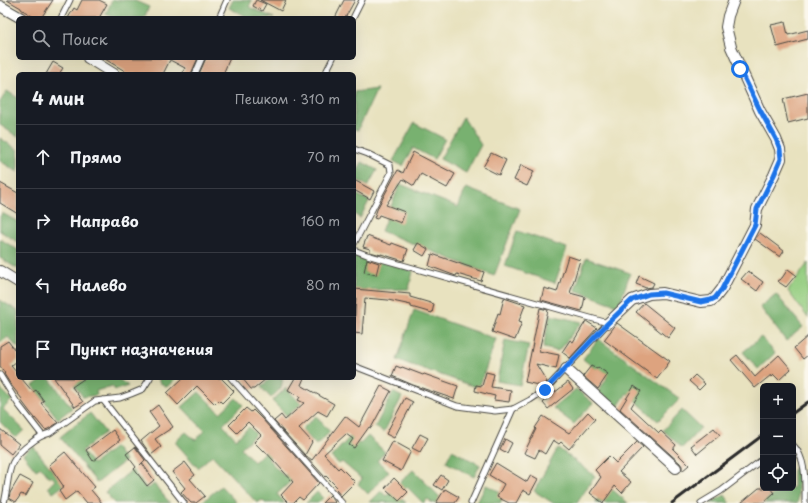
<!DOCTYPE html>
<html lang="ru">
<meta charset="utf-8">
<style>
body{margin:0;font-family:"Playpen Sans",sans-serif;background:#20242c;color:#f1f3f6}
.controls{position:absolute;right:12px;bottom:12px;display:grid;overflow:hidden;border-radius:6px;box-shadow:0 4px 16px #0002}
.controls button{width:36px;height:36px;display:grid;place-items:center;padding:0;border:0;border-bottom:1px solid #363941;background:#171b24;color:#f1f3f6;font:20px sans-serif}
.stop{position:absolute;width:12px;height:12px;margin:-9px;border:3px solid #1a73e8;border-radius:50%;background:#fff}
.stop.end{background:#1a73e8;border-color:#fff;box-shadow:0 1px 4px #0008}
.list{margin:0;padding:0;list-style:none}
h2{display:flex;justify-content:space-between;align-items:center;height:52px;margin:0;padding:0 16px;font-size:17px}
h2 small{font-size:13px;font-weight:400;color:#9ea1a6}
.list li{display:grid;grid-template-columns:26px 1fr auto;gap:12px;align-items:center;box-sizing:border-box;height:64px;padding:0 16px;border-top:1px solid #363941}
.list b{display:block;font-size:15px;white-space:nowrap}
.list em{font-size:13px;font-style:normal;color:#9ea1a6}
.icon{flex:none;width:22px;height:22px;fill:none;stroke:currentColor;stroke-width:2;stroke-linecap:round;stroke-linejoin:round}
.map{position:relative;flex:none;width:808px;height:503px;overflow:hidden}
.search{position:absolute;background:#171b24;box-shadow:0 4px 16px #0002;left:16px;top:16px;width:340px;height:44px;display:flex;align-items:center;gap:10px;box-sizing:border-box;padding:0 14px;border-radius:6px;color:#9ea1a6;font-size:15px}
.panel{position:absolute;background:#171b24;box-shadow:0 4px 16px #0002;left:16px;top:72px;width:340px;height:308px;border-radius:6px}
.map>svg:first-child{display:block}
.green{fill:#95ce81;stroke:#607c56}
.forest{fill:#78b16f;stroke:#526e4d}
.building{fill:#dda37f}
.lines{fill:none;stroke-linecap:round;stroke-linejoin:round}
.service-casing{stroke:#474641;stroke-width:7}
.minor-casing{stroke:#474641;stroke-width:12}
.service{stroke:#fff;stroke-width:5}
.minor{stroke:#fff;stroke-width:10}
.rail{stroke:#2b2b2b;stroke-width:3}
.route{stroke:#1a73e8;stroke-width:5}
</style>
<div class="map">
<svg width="808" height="503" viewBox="0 0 808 503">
<rect width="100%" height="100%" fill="#fbf7ec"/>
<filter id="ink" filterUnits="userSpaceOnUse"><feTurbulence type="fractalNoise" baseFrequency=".025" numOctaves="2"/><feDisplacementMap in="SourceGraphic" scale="8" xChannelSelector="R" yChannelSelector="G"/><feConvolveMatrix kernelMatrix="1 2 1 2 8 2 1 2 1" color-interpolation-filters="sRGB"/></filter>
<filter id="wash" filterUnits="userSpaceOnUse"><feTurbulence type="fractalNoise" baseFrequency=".012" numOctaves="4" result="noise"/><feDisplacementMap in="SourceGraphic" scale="16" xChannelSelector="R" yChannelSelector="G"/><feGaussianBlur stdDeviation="0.9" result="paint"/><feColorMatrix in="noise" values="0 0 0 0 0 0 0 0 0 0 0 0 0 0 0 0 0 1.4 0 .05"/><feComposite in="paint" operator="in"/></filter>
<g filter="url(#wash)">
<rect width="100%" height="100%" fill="#e8e2bf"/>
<path class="green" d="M808 263V318L788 291Z"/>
<g class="forest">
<path d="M112 0H133L149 7 144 18H115L106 14Z"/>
<path d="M233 0H252L249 7 274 18H249L229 8Z"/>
<path d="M377 89 358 130 354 129V92Z"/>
<path d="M7 91 18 98V137L0 125V102Z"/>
<path d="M463 117 481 145 466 173 440 159Z"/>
<path d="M414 123 445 139 434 159 413 148 403 166 393 161Z"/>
<path d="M0 138 18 150V172L0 161Z"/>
<path d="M362 162 377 170 368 186 354 178Z"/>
<path d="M400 184 458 207 466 188 520 209 494 276 381 231Z"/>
<path d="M354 193 369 201 360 218 354 214Z"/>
<path d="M2 213 18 222V242L0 231V217Z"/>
<path d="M517 231 567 248 555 283 505 266Z"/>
<path d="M0 239 18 250V269L0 258Z"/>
<path d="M354 253 413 271 409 289 354 290Z"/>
<path d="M586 258 630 273 619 306 575 290Z"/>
<path d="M776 294 803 327 786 341 760 307Z"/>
<path d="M0 300 18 311V348L8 337 0 343Z"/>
<path d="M414 310 496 339 479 388 397 360Z"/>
<path d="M550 315 582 322 558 351 543 348Z"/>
<path d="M761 337 775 353 758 369 743 352Z"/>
<path d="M598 339 680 399 658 421 627 393 617 408 598 392 607 378 583 359Z"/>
<path d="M505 340 529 345 520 385 497 381Z"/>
<path d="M43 378H49L72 408 58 419 33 386Z"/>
<path d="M69 378H79L82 382 90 378H117L128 386 115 390 112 386 96 391 97 395 83 397Z"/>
<path d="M159 378H176L167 387 159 382Z"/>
<path d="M271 378H283L281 388 271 398 261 387Z"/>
<path d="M0 388 12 400 3 409 24 430 16 438 0 422Z"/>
<path d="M286 388 301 404 287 416 272 401Z"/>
<path d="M576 389 593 403 574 424 553 408Z"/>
<path d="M199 392 220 413 236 398 243 405 223 425 236 439 249 427 256 434 241 448 254 462 278 439 282 445 268 459 284 476 298 464 303 470 277 494 285 503H265L262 500 257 503 212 455 198 468 175 442 186 432 195 440 205 431 182 407Z"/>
<path d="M393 392 402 397 384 432 375 427Z"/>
<path d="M682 410 701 428 682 448 663 430Z"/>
<path d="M90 413 105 432 82 451 93 464 115 447 125 461 97 483 60 437Z"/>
<path d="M316 416 330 432 316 445 302 429Z"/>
<path d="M351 436 360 444 368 436 385 452 377 461 389 471 368 494 358 484 362 479 342 462 339 464 331 457Z"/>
<path d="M33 446 64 485 53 493 48 487 55 480 51 476 49 477 41 467 36 470 23 454Z"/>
<path d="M558 448 595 476 577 503H553L534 491Z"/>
<path d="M452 450 480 465 474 477 446 462Z"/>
<path d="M798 466V503H750L770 488H793V470Z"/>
<path d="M132 470 147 489 154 484 170 503H114L105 492Z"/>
<path d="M413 470 443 500 440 503H432L428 499 423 503 407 487 399 495 406 503 370 502 381 491 386 496Z"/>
<path d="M486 485 505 494 500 503H477Z"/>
<path d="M607 485 628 503H595Z"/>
<path d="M221 486 237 503H201Z"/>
<path d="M317 492 323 498 318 503H306Z"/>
<path d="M725 495 730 503H710Z"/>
</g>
<g id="blocks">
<g class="building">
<path d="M7 0H53L41 18H35L21 9V8Z"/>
<path d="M82 0H99L107 4 99 18H68L74 8 77 10Z"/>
<path d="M256 0 266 4 262 11 253 6Z"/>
<path d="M260 0H286L281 11Z"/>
<path d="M344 0H355L345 18H335Z"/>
<path d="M785 22 788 35 808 30V39L777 47 771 25Z"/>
<path d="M103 58H198L191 74H182L185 68 170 60 163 74H124L125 71Z"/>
<path d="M206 58H230L223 74H199Z"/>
<path d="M53 62 63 68 59 74H46Z"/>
<path d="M808 93V118L788 123 783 99Z"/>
<path d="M413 152 455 174 447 188 421 174 414 186 403 179 386 205 405 212 401 223 379 215 377 219 374 218 378 207 394 177 398 170 403 173Z"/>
<path d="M491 153 506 160 499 175 483 167Z"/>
<path d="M521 165 534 171 527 186 514 180Z"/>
<path d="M354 180 374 191 370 199 354 190Z"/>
<path d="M0 183 18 193V214L0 203Z"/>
<path d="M760 233 784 251 780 257 755 239Z"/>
<path d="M367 236 391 245 392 243 408 249 404 261 381 254V255L370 252V249L363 247Z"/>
<path d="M418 243 428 249 424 256 414 250Z"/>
<path d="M432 254 484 272 481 281 457 274 456 276 429 266Z"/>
<path d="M568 256 580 260 570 293 585 297 582 311 541 300 544 288 557 292Z"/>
<path d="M367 259 379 263 376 275 364 272Z"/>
<path d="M788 269 796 275 786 287 777 281 782 278Z"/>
<path d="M748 271 763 282 757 291 741 279Z"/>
<path d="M639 276 654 283 652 287 646 288 636 284Z"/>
<path d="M354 289 410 294V297L434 304 432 313 411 307V305L388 300 365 298 362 334 354 333 356 298H354Z"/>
<path d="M504 298 525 305 519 321 522 322 515 340 492 332 498 313 500 314Z"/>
<path d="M644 303 675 328 668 338 636 312Z"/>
<path d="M540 308 548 310 539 351 559 355 556 369 536 364 547 382 541 388 538 385 525 382Z"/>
<path d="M586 321 597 328 570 358 562 352 570 340 573 342Z"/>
<path d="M617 323 670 361 657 379 604 340Z"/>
<path d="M808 336V355L803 359 794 348Z"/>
<path d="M8 341 18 354V360L11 366 18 374V378H21L33 392 36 390 44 401 41 403 58 423 48 429 45 430 30 412 21 400 22 399 11 385 4 374 5 373 0 366V346Z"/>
<path d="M737 355 755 377 779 355 791 369 779 380 774 375 772 377 771 375 755 388 731 360Z"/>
<path d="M396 366 401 368 402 367 423 375 424 374 458 386 454 399 413 385 392 376Z"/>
<path d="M591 366 597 369 598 367 608 374 598 389 583 376Z"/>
<path d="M486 372 494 374 491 387 511 390 509 402 494 400 495 396 475 391 476 385 482 386Z"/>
<path d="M695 375 705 384 699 390 689 381Z"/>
<path d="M54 378H85L72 387 83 402 75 407Z"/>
<path d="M183 378H221L234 391 222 403 219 400 215 404 197 386 178 405 167 393Z"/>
<path d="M242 378H267L254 389H251Z"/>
<path d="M295 378H304L301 385 334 404 327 416 318 411 299 428 312 442 305 455 312 460 345 416 359 427 381 386 391 391 371 428 369 427 354 448 349 445 353 439 346 434 324 454 338 469 340 467 355 482 341 496 336 490 338 488 326 476 325 477 274 421 281 415 285 420 304 403 298 400 300 397 288 390Z"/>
<path d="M568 382 573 389 548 409 543 403 547 399 545 395 552 389 554 393Z"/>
<path d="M634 386 641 391 631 407 659 433 661 431 676 445 673 449 689 465 682 471V466L680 463 620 409Z"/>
<path d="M405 398 413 402 394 438 386 434Z"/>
<path d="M158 405 173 427 155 439 161 447 151 455 141 441 159 426 149 412Z"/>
<path d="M246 408 251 412 253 410 263 420 319 483 303 500 299 497 293 503H289L281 495 293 482 264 450 263 451 254 442 261 435 248 422 237 433 229 425Z"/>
<path d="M588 412 595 419 569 449 561 442 559 444 553 440 545 454 539 450 535 458 524 453 536 429 535 428 543 416 569 433Z"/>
<path d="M714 428 720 435 697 454 691 446Z"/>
<path d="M0 429 19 444 11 454 0 445Z"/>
<path d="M113 430 120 440 93 461 86 450Z"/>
<path d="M420 434 428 438 420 452 412 448Z"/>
<path d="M505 439 512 443 507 453 500 449Z"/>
<path d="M393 441 411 451 401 471 382 461Z"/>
<path d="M637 442 643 447 619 472 631 482 622 493 615 486 603 503 590 493 601 477 595 470 609 456 616 463Z"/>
<path d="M135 447 145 460 140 465 142 463 154 480 147 486 134 469 136 467 126 454Z"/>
<path d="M65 452 95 487 91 490 102 503H87L77 491 65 500 59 491 64 487 49 465Z"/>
<path d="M185 462 195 475 190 479 205 496 196 503H191L181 492 185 488 172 472Z"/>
<path d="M496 463 527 482 531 475 538 479 530 494 523 490 516 503H509L497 497 504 484 489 475Z"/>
<path d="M441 475 448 480 442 490 434 485Z"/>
<path d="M20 476 33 483 26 496 21 494 16 502 9 498 10 493Z"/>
<path d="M394 478 408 492 399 501 385 488Z"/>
<path d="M759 488H770L774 493 763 503H741Z"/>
<path d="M445 489 459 497 455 503H436Z"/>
<path d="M330 495 335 502 334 503H322Z"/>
</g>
</g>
</g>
<g filter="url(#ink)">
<use href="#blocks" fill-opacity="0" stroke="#474641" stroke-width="1"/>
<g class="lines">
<defs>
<g id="service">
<path d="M61 18 70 0"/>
<path d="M219 18 227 0"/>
<path d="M353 18 362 0"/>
<path d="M195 74 202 58"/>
<path d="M325 74 333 58"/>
<path d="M354 149 368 154 390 165 391 173 354 244"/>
<path d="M354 250 367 255 608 323 545 390 530 400 513 409 495 411 457 406 354 366"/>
<path d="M0 375 18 404 42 435"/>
<path d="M231 378 342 503"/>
<path d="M103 400 184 503"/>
<path d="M793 445C807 459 805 484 805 503"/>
<path d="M4 503C11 475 4 462 31 443 37 438 42 435 50 433L95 401 120 398 131 394 143 389 150 378"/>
<path d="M471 503 513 409"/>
<path d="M701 503 721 491 763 459"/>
</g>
<g id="minor">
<path d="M0 6 21 18"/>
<path d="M88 58 114 74"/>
<path d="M0 271 18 282"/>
<path d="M608 323 632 300 649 294 663 293 701 302 711 301 715 298 722 289 755 225 757 209 774 175 781 159 780 149 776 139 760 111 731 47 726 27 728 16 734 0"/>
<path d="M566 369 676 468"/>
</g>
</defs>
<use href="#service" class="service-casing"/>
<use href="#minor" class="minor-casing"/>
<use href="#service" class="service"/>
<use href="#minor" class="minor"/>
<g class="rail">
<path d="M793 413 808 402"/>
<path d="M672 503 763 435"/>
</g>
</g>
</g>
<g class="lines" filter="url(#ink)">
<path class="route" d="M545 390 608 323 632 300 649 294 663 293 701 302 711 300 715 298 722 289 755 225 757 209 774 175 781 159 780 149 776 139 760 110 740 69"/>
</g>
</svg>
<div class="controls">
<button>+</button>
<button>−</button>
<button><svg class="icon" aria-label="locate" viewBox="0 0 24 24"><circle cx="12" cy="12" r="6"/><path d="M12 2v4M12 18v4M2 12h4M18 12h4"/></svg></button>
</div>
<div class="stop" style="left:740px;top:69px"></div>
<div class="stop end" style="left:545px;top:390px"></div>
<div class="search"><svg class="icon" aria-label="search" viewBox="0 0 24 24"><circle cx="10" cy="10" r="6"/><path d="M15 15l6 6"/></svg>Поиск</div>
<section class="panel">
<h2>4 мин<small>Пешком · 310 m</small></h2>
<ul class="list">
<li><svg class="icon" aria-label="ahead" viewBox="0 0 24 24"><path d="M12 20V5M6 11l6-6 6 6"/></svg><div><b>Прямо</b></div><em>70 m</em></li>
<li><svg class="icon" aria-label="right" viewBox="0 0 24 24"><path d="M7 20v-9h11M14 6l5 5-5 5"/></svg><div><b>Направо</b></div><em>160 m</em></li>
<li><svg class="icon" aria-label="left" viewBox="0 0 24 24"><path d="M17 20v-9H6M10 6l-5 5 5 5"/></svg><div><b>Налево</b></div><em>80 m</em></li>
<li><svg class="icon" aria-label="arrive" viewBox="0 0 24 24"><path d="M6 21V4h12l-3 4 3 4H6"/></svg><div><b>Пункт назначения</b></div></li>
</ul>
</section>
</div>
